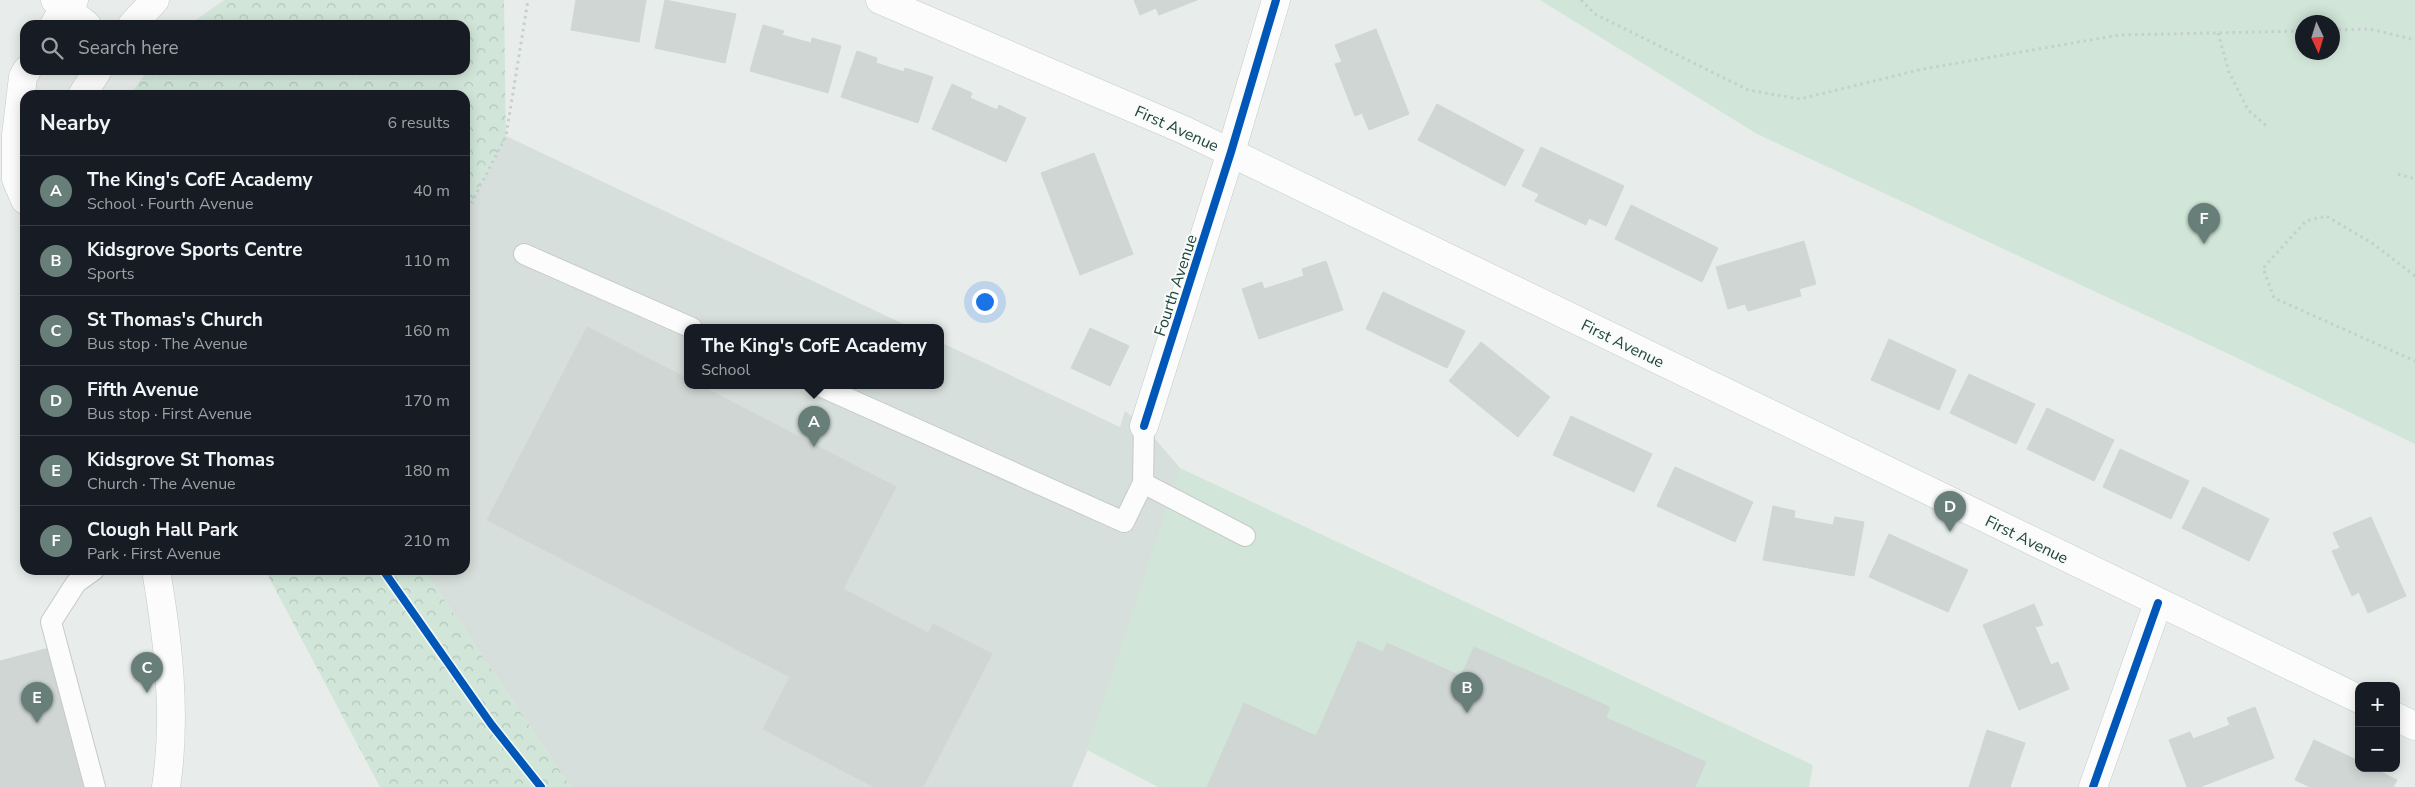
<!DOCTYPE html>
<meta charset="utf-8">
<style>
body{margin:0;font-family:"Nunito Sans",sans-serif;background:#20242c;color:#f1f3f6}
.controls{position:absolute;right:15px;bottom:15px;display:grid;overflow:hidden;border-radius:10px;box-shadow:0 2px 12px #0003}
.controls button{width:45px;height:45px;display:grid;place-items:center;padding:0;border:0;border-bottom:1px solid #363941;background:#171b24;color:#f1f3f6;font:25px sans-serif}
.compass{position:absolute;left:2295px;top:15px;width:45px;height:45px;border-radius:50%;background:#171b24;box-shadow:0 2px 12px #0003;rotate:176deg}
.you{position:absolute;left:984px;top:301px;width:18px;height:18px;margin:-12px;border:4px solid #fff;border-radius:50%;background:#1a73e8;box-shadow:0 0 0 8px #1a73e833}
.badge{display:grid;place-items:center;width:32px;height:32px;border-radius:50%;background:#687e79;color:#fff;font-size:16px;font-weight:700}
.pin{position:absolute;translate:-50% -41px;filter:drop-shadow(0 1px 2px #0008)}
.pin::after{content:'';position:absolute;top:26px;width:18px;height:15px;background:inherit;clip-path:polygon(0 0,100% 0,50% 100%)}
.popup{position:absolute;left:684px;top:324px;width:260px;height:65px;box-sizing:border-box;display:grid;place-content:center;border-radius:10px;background:#171b24;filter:drop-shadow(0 1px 4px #0005);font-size:16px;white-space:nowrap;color:#9ea1a6}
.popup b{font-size:19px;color:#f1f3f6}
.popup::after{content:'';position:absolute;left:50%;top:100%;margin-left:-10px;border:10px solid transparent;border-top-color:#171b24}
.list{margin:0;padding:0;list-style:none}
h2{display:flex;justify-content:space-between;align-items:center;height:65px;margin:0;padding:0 20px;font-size:21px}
h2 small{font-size:16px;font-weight:400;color:#9ea1a6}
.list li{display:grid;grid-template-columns:32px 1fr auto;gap:15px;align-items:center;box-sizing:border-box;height:70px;padding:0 20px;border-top:1px solid #363941}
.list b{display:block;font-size:19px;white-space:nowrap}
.list p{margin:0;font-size:16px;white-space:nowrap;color:#9ea1a6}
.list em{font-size:16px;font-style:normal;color:#9ea1a6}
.icon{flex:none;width:28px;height:28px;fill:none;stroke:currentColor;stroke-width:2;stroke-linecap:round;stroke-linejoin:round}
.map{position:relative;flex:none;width:2415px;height:787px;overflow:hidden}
.search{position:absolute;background:#171b24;box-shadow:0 2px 12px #0003;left:20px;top:20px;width:450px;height:55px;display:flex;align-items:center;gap:12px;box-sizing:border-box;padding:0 18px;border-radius:15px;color:#9ea1a6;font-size:19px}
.panel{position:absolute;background:#171b24;box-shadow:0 2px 12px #0003;left:20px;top:90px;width:450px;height:485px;border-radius:15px}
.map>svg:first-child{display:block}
.built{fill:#d6dfdb}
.green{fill:#d1e6d9;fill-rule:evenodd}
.forest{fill:url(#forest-crowns)}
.building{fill:#cfd6d4;stroke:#d0d6d4}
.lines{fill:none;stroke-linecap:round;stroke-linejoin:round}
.service-casing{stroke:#c5cac8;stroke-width:22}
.minor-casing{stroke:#c5cac8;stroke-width:29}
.tertiary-casing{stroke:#c5cac8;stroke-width:29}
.secondary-casing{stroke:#c3cac8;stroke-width:29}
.path{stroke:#c6cfcd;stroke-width:3;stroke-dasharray:2.5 4;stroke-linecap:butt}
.service{stroke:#fcfcfc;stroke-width:20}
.minor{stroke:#fcfcfc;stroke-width:28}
.tertiary{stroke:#fcfcfc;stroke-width:28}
.secondary{stroke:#fcfcfc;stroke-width:28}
.cycleway-casing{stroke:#f7fbf9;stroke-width:11}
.cycleway{stroke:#0057b8;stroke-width:8}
.labels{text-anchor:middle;stroke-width:4;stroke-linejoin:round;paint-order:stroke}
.street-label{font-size:16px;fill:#23433c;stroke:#f7fbf9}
</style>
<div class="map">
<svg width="2415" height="787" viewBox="0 0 2415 787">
<defs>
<pattern id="forest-crowns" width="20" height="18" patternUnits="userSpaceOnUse" patternTransform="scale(1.25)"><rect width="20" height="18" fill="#d1e6d9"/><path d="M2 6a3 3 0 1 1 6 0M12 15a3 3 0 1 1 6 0" fill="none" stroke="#b3c6bb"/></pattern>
</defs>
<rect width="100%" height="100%" fill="#e8edeb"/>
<path class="built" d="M506 136 912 328H688V386H940V342L1120 427 1125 411 1144 426 1180 468 1184 480 1158 586 1072 787H571L424 570H465V214Z"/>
<g class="green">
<path d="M1540 0H2415V444L2231 355 1757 134ZM2302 22H2332V52H2302Z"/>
<path d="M1180 468 1813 765 1809 787H1158L1087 750Z"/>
</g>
<g class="forest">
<path d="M224 0H504L506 136 465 214V95H130L148 70H465V25H189Z"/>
<path d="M265 570H424L571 787H380Z"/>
</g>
<g class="building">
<path d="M576 0H646L639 42 571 30Z"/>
<path d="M665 0 736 14 725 63 655 48Z"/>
<path d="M1134 0H1197L1159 15 1156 8 1140 15Z"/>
<path d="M763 25 784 31 782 35 811 43 812 38 841 46 828 93 750 71Z"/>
<path d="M1376 29 1409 114 1369 130 1362 113 1355 116 1335 64 1342 62 1335 45Z"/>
<path d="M857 51 877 58 876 63 904 72 905 68 933 77 918 123 841 97Z"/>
<path d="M952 84 972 93 970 98 997 110 999 105 1026 118 1006 162 932 129Z"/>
<path d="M1437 104 1524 150 1505 186 1418 140Z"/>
<path d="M1541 147 1624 186 1606 226 1589 218 1586 225 1535 201 1539 194 1522 186Z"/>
<path d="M1094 153 1133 254 1080 275 1041 173Z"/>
<path d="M1631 205 1718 248 1702 282 1615 239Z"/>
<path d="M1804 241 1816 284 1799 289 1801 296 1748 311 1745 304 1728 309 1716 267Z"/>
<path d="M1326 261 1343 310 1259 339 1242 289 1262 282 1264 289 1304 276 1302 269Z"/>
<path d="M1383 292 1465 331 1447 368 1366 329Z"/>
<path d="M587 327 688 379V386H701L896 487 843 589 928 633 933 624 992 654 923 787H874L763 729 790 677 487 520Z"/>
<path d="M1090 328 1129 346 1110 386 1071 368Z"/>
<path d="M1889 339 1956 370 1939 410 1871 380Z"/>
<path d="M1481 342 1550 397 1518 437 1449 381Z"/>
<path d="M1969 374 2035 404 2016 444 1950 413Z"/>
<path d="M2047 408 2114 440 2094 481 2027 449Z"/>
<path d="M1571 416 1652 454 1634 492 1553 455Z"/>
<path d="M2120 449 2189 481 2171 519 2103 487Z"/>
<path d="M1675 467 1753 502 1735 542 1657 506Z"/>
<path d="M2203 487 2269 519 2249 561 2182 528Z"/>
<path d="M1773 506 1795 511 1794 518 1833 525 1835 517 1864 522 1854 576 1763 560Z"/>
<path d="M2371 517 2406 596 2368 613 2359 592 2352 596 2332 551 2340 548 2333 533Z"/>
<path d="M1889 534 1968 570 1948 612 1869 577Z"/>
<path d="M2034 604 2043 625 2035 627 2051 665 2058 662 2069 689 2019 710 1983 625Z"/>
<path d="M1358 641 1383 652 1387 643 1461 676 1474 647 1610 707 1606 718 1706 762 1695 787H1207L1244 703 1316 736Z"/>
<path d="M53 647 90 784 80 787H0V661Z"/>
<path d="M2255 707 2274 758 2200 787H2187L2169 740 2190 732 2193 739 2230 725 2227 718Z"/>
<path d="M1987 730 2025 743 2010 787H1969Z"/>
<path d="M2314 740 2359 761V768H2373L2397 780 2393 787H2310L2295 780Z"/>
</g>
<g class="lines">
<defs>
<g id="service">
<path d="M524 254 692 328"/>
<path d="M820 386 1124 522 1143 483 1144 426"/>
<path d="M1143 483 1245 536"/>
<path d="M94 570 76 583 51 622 95 787"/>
</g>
<g id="minor">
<path d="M1144 426 1231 152 1276 0"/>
<path d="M2093 787 2158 603"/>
</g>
<path id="tertiary" d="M55 0 87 25"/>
<g id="secondary">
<path d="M880 0 1184 130 2359 699"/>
<path d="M54 25 64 8 74 0"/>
<path d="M132 25 155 0"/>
<path d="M82 95 98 70"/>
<path d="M25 200 16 179V135L23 77 27 70"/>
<path d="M156 570C168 640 177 716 166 787"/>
<path d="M2396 717 2415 726"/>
</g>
</defs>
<use href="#service" class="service-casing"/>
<use href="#minor" class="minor-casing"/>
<use href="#tertiary" class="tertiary-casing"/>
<use href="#secondary" class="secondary-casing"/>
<g class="path">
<path d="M1581 0 1595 14 1748 90 1800 99 1923 69 2119 35 2302 31"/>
<path d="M2332 30 2370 29 2415 40"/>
<path d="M2218 33 2229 72 2248 110 2269 128"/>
<path d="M2398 174 2415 179"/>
<path d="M465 215 506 136 528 0"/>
<path d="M2415 276 2372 243 2326 216 2306 221 2263 268 2274 298 2415 361"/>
</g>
<use href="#service" class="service"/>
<use href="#minor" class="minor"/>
<use href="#tertiary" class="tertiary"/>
<use href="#secondary" class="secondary"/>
<defs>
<g id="cycleway">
<path d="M1144 426 1231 152 1276 0"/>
<path d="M383 570 491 724 541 787"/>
<path d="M2093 787 2158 603"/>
</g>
</defs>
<use href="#cycleway" class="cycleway-casing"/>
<use href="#cycleway" class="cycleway"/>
</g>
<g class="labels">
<g class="street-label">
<text transform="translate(1177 128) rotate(24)" y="6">First Avenue</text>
<text transform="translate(1175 285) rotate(-72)" y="6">Fourth Avenue</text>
<text transform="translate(1623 343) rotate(26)" y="6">First Avenue</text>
<text transform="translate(2027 539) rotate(26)" y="6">First Avenue</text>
</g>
</g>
</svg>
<div class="controls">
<button>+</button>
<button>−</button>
</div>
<svg class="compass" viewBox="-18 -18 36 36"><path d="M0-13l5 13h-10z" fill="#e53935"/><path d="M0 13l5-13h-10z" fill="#9ea1a6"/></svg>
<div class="you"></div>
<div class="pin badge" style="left:814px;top:447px">A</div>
<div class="popup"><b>The King's CofE Academy</b>School</div>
<div class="pin badge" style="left:1467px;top:713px">B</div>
<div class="pin badge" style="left:147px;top:693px">C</div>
<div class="pin badge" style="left:1950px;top:532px">D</div>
<div class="pin badge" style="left:37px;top:723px">E</div>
<div class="pin badge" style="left:2204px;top:244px">F</div>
<div class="search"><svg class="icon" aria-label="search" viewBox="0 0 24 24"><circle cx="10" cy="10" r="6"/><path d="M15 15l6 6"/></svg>Search here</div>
<section class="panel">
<h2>Nearby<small>6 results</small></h2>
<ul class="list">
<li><span class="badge">A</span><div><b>The King's CofE Academy</b><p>School · Fourth Avenue</p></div><em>40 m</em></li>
<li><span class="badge">B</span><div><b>Kidsgrove Sports Centre</b><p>Sports</p></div><em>110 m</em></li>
<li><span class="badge">C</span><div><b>St Thomas's Church</b><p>Bus stop · The Avenue</p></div><em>160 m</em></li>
<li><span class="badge">D</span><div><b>Fifth Avenue</b><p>Bus stop · First Avenue</p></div><em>170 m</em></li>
<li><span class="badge">E</span><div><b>Kidsgrove St Thomas</b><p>Church · The Avenue</p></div><em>180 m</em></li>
<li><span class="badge">F</span><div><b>Clough Hall Park</b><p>Park · First Avenue</p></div><em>210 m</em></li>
</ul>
</section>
</div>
